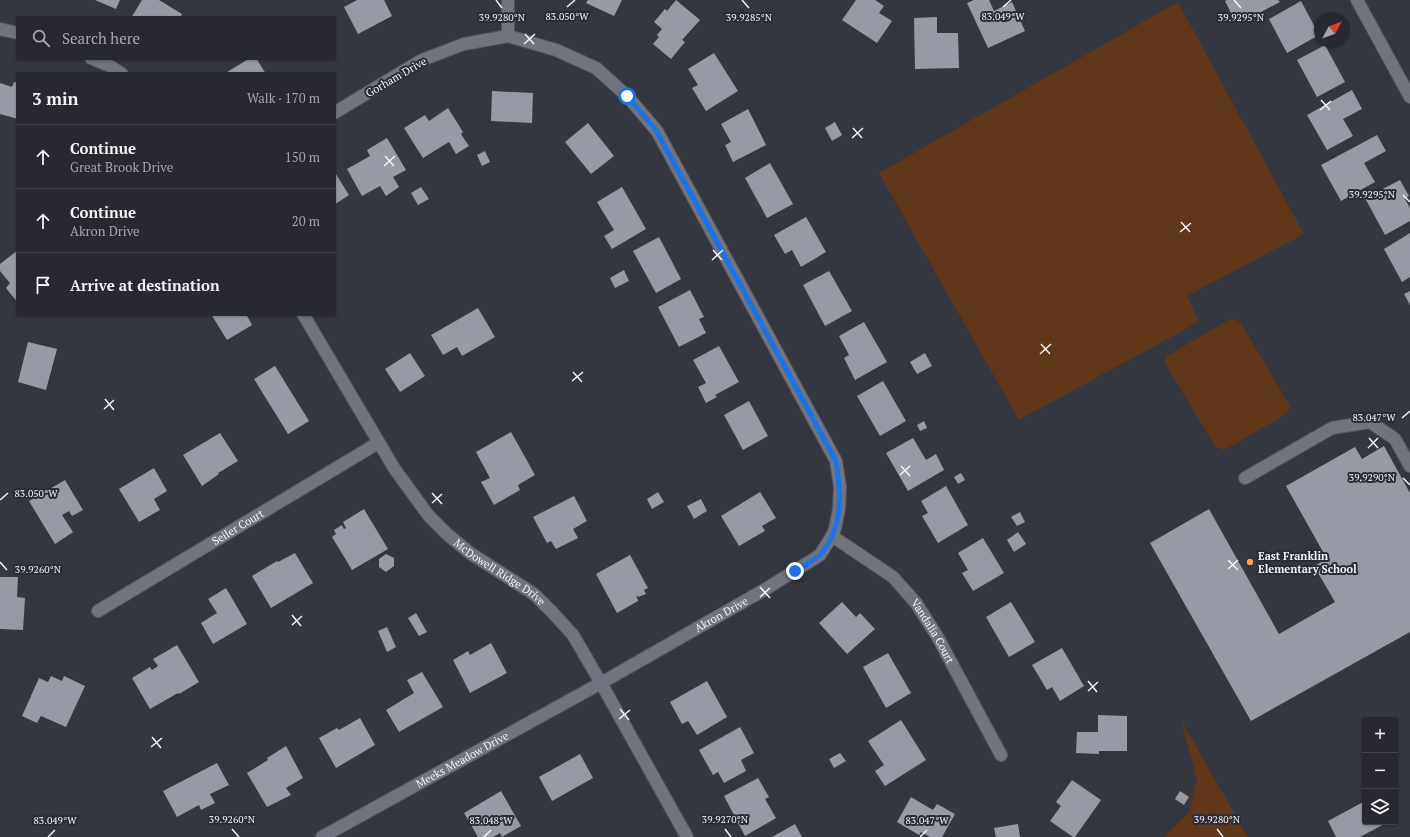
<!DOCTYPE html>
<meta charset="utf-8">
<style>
body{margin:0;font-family:"PT Serif",serif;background:#33343c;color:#f1f3f6}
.controls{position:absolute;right:12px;bottom:12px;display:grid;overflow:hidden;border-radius:4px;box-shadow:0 1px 3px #0004}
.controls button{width:36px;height:36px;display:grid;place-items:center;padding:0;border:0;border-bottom:1px solid #43444c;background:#272830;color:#f1f3f6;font:20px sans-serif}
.compass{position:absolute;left:1314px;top:12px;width:36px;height:36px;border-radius:50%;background:#272830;box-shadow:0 1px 3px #0004;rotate:49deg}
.stop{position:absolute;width:12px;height:12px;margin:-9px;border:3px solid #1a73e8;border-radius:50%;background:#fff}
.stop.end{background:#1a73e8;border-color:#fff;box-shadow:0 1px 4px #0008}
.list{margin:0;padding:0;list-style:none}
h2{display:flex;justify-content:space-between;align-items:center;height:52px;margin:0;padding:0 16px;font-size:17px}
h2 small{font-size:13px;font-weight:400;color:#a4a6ab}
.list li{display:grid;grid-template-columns:26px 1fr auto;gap:12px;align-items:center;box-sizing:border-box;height:64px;padding:0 16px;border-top:1px solid #43444c}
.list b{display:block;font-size:15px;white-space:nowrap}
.list p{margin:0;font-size:13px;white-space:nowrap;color:#a4a6ab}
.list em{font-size:13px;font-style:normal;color:#a4a6ab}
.icon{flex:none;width:22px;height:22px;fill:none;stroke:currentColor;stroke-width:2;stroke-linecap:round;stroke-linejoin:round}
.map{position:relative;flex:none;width:1410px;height:837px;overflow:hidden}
.search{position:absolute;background:#272830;box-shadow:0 1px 3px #0004;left:16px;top:16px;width:320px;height:44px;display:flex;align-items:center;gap:10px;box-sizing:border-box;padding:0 14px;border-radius:4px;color:#a4a6ab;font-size:15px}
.panel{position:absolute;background:#272830;box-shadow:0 1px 3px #0004;left:16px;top:72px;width:320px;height:244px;border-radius:4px}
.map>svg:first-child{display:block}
.green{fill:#61371a}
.building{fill:#979aa5}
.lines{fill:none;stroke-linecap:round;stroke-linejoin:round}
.minor-casing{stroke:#53555e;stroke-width:14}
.minor{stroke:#71747f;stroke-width:12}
.route{stroke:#1a73e8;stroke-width:5}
.ticks{fill:none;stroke:#f1f3f9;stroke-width:1.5}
.poi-dot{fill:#fe9b59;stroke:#2a2c36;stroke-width:1.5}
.labels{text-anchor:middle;stroke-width:4;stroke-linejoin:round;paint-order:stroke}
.street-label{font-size:11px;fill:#f1f3f9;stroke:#2a2c36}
.poi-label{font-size:11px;font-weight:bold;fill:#f1f3f9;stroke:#2a2c36;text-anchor:start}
.ticks-label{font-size:10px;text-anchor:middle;fill:#f1f3f9;stroke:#2a2c36;stroke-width:4;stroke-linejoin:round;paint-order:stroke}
</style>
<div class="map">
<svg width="1410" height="837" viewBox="0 0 1410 837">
<rect width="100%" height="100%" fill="#343640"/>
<g class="green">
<path d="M1178 2 1304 234 1187 296 1199 322 1019 420 879 173Z"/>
<path d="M1232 318 1241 323 1290 406 1287 414 1224 450 1215 446 1165 363 1167 356Z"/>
<path d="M1181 720 1248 837H1164L1190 811 1197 779Z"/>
</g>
<g class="building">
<path d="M95 0H120L116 9Z"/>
<path d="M142 0H159L182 14 180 18H131Z"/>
<path d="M357 0H384L392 16 358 34 344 7Z"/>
<path d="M588 0H622L614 16 586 3Z"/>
<path d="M676 0 700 20 682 40 685 42 671 59 653 44 659 37 657 35 662 29 654 22 665 9 667 11Z"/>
<path d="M856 0H875L884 6 879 13 892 21 877 43 842 20Z"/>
<path d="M974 0H989L994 11 1012 2 1025 31 988 48 967 3Z"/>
<path d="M1227 0H1278L1280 2 1253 16 1251 12 1235 21 1225 1Z"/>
<path d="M1301 1 1319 35 1287 53 1269 19Z"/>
<path d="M937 17V33H958L959 68 915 69 914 18Z"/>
<path d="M1325 45 1345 82 1317 97 1297 60Z"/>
<path d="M714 53 738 91 706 111 692 88 698 85 688 69Z"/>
<path d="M250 58H256L266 74H224Z"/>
<path d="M14 82 18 83V119L0 114V83L12 87Z"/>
<path d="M1352 90 1362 109 1343 119 1353 136 1327 150 1307 115Z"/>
<path d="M492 91 533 93 532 123 491 121Z"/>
<path d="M448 108 463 132 461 134 469 146 456 154 449 142 423 158 404 128 425 115 429 121Z"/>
<path d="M748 109 766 145 733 162 725 145 731 142 721 124Z"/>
<path d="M835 122 842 135 832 141 825 128Z"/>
<path d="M588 123 614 156 591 174 565 142Z"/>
<path d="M1377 135 1386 151 1364 163 1375 182 1341 201 1321 165Z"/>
<path d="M387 138 406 170 393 177 399 187 386 196 380 186 362 196 347 169 370 156 367 150Z"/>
<path d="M485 151 490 162 482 166 477 155Z"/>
<path d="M770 163 793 204 767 218 745 178Z"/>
<path d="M334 171 349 195 334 205Z"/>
<path d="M1400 180 1409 196 1405 199 1410 208V221L1385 235 1365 198Z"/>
<path d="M421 187 429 199 418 205 411 193Z"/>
<path d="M622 187 646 229 612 249 604 236 614 230 597 202Z"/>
<path d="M806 217 826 252 801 267 792 250 785 254 774 235Z"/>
<path d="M1410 233V277L1402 282 1384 249Z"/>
<path d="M659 237 681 279 656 293 633 251Z"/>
<path d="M18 250V303L6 288 10 283 0 271V264Z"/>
<path d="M624 270 629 281 615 288 610 278Z"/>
<path d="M829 271 852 311 825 326 803 285Z"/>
<path d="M690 290 704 317 699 319 706 333 679 347 658 307Z"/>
<path d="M1410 291V305L1404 294Z"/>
<path d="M478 308 495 337 462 356 457 347 443 355 431 335Z"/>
<path d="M211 314H246L252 325 227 340Z"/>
<path d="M864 322 887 362 855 380 844 358 849 355 839 336Z"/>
<path d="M28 342 57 349 46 390 18 382Z"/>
<path d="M719 346 739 382 715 395 717 397 706 403 698 387 706 383 693 360Z"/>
<path d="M410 353 425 376 400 392 385 369Z"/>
<path d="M925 353 932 366 917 374 910 362Z"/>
<path d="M275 366 309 421 288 434 254 379Z"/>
<path d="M883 381 906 421 880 436 857 396Z"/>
<path d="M749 401 768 436 743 450 724 415Z"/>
<path d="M924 421 927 428 920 431 917 425Z"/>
<path d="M511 432 535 475 518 485 520 490 494 505 481 482 490 478 476 452Z"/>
<path d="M220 433 238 461 218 473 219 474 202 486 183 455Z"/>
<path d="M913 438 926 460 936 454 944 470 908 491 886 453Z"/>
<path d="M1384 446 1410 493V632L1251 721 1150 543 1209 509 1279 634 1335 602 1314 566 1327 559 1286 486 1355 447 1362 459Z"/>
<path d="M154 468 167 491 154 499 160 510 139 522 119 489Z"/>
<path d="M961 473 965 480 958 484 954 477Z"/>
<path d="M65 480 83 510 72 516 69 511 62 515 73 532 55 544 29 501Z"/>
<path d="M946 486 968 525 938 543 922 516 928 513 921 501Z"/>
<path d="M658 492 664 502 652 509 647 499Z"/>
<path d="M760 492 776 518 762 526 765 531 739 546 721 516Z"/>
<path d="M574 496 587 521 573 529 578 538 556 549 551 541 547 543 533 517Z"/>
<path d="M701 499 707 511 694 519 687 506Z"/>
<path d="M364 509 388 549 352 570 332 537 336 534 334 530 342 525 344 529 346 528 343 522Z"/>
<path d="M1020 512 1025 522 1017 526 1011 517Z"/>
<path d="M1018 532 1026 544 1014 552 1007 540Z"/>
<path d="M983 538 1004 573 973 591 962 573 968 570 958 553Z"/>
<path d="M295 553 313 583 271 608 252 576 277 561 278 562Z"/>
<path d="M386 554 394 558V566L386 572 379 567V559Z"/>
<path d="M630 555 648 588 644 590 646 594 638 597 636 595 638 601 617 613 596 574Z"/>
<path d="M0 577H18L17 597 25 598 23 630 0 629Z"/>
<path d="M226 588 247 624 213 644 201 623 217 613 208 599Z"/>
<path d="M842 602 856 617 860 613 875 629 847 654 819 623Z"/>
<path d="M1011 602 1035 642 1009 657 986 617Z"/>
<path d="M416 613 427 632 419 636 408 618Z"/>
<path d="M387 627 396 647 387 652 378 631Z"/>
<path d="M491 643 507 673 470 693 453 660 468 651 470 655Z"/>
<path d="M177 645 199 682 179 694 178 693 150 709 132 678 150 667 152 670 158 666 153 659Z"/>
<path d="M1062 648 1084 686 1060 701 1052 687 1047 690 1032 665Z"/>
<path d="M888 653 911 693 886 708 863 667Z"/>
<path d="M422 672 443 707 399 732 386 710 414 693 407 680Z"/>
<path d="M51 676 62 681 64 676 85 686 66 727 41 716 37 723 22 716 39 678 48 682Z"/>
<path d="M707 681 727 717 697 735 688 721 682 724 670 702Z"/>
<path d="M1098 715 1127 716V751H1099V754L1076 753 1077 732H1098Z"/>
<path d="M360 718 375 745 336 768 319 738 337 728 339 730Z"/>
<path d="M901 720 926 760 885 786 875 771 884 765 868 741Z"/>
<path d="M740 727 754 753 741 760 746 771 724 783 718 772 713 775 699 750Z"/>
<path d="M286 746 303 778 286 788 291 795 267 807 247 773 268 760 267 758Z"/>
<path d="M840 753 846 761 834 768 829 759Z"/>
<path d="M580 754 593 778 552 801 539 777Z"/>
<path d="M217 763 229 785 210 794 215 803 201 810 199 805 177 817 163 791Z"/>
<path d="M758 778 769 797 765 799 776 818 745 836 724 796Z"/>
<path d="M1072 780 1101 800 1075 837H1073L1050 821 1061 806 1056 802Z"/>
<path d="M501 791 521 826 502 837 500 833 493 837H478L464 813Z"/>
<path d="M1180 791 1189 797 1184 805 1175 799Z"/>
<path d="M911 797 933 810 937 804 955 814 942 837H930L921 832 919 835 897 822Z"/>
<path d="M1365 801V822H1388L1360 837H1336L1328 821Z"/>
<path d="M795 824 802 837H772L781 832Z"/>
<path d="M1018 824 1020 837H996L994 828Z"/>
</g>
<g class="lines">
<defs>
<g id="minor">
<path d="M1357 0 1410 97"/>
<path d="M0 29 18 33"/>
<path d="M508 36V0"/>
<path d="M91 58 110 66 122 74"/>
<path id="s1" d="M303 314 394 468 428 515 448 535 470 553 534 594 553 613 573 635 601 683 687 837"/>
<path d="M1245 478 1332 428 1370 422 1395 439 1410 466"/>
<path id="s2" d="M832 536 893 577 916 603 937 636 1001 755"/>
<path id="s3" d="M98 611 378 443"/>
<path id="s4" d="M322 837 601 683 764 590 820 555 832 536 835 529 839 509 840 487 836 461 657 131 627 96 596 68 556 50 508 36 464 44 422 60 334 113"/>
</g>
</defs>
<use href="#minor" class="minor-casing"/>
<use href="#minor" class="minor"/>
</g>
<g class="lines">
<path class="route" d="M627 96 656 130 836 461C841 494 844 526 821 554 815 561 803 566 795 571"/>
</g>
<path class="ticks" d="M496 0 502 8M742 0 749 8M1234 0 1241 8M567 7 575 0M1003 7 1011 0M525 34 534 44M524 44 535 34M1321 100 1330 110M1320 110 1331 101M853 128 862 138M852 138 863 128M385 156 394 166M384 166 395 156M1403 195 1410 202M1181 222 1190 232M1180 232 1191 223M713 250 722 260M712 260 723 250M1041 344 1050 354M1040 354 1051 344M573 372 582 382M572 381 583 372M105 399 114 410M104 409 114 400M1402 418 1410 411M1369 438 1378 448M1368 448 1378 438M901 466 910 476M900 475 910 466M1403 478 1410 485M432 493 442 504M0 500 8 493M432 503 442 494M1228 560 1238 570M0 562 7 570M1228 569 1238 560M760 587 770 598M760 597 770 588M292 615 301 626M292 625 302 616M1088 681 1097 692M1088 691 1098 682M620 709 629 720M619 719 630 710M152 737 161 748M151 747 162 738M232 829 239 837M725 829 731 837M1217 829 1223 837M48 837 55 830M484 837 491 830M920 837 927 830"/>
<circle class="poi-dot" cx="1250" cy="562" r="4"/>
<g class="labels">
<g class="street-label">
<text transform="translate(396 77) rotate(-30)" y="4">Gorham Drive</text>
<text dy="4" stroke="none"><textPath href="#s3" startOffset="163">Seiler Court</textPath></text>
<text dy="4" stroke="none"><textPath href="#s1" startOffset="329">McDowell Ridge Drive</textPath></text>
<text dy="4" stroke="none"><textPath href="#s4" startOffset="457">Akron Drive</textPath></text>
<text dy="4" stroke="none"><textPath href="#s2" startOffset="141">Vandalia Court</textPath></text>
<text dy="4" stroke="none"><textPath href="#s4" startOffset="160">Meeks Meadow Drive</textPath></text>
</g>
<g class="poi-label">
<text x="1258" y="560">East Franklin<tspan x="1258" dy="13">Elementary School</tspan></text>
</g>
</g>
<g class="ticks-label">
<text x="567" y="20">83.050°W</text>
<text x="1003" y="20">83.049°W</text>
<text x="502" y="21">39.9280°N</text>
<text x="749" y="21">39.9285°N</text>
<text x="1241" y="21">39.9295°N</text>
<text x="1372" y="198">39.9295°N</text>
<text x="1374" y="421">83.047°W</text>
<text x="1372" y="481">39.9290°N</text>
<text x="36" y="497">83.050°W</text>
<text x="38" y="573">39.9260°N</text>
<text x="232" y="823">39.9260°N</text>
<text x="725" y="823">39.9270°N</text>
<text x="1217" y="823">39.9280°N</text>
<text x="55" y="824">83.049°W</text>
<text x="491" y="824">83.048°W</text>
<text x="927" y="824">83.047°W</text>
</g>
</svg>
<div class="controls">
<button>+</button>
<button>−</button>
<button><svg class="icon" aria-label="layers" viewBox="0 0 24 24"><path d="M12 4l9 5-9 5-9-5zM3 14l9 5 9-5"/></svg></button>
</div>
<svg class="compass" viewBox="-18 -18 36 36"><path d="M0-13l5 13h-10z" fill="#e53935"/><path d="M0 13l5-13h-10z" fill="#a4a6ab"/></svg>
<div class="stop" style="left:627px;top:96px"></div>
<div class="stop end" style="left:795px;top:571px"></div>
<div class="search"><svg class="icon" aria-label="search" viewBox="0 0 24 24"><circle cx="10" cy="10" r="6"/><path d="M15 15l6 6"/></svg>Search here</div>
<section class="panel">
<h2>3 min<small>Walk · 170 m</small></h2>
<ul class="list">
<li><svg class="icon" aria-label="ahead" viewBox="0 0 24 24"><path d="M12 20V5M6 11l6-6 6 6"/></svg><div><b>Continue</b><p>Great Brook Drive</p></div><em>150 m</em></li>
<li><svg class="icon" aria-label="ahead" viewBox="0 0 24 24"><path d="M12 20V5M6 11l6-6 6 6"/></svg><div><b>Continue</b><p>Akron Drive</p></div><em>20 m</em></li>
<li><svg class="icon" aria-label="arrive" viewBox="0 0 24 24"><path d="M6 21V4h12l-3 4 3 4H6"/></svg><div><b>Arrive at destination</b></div></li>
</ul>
</section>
</div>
